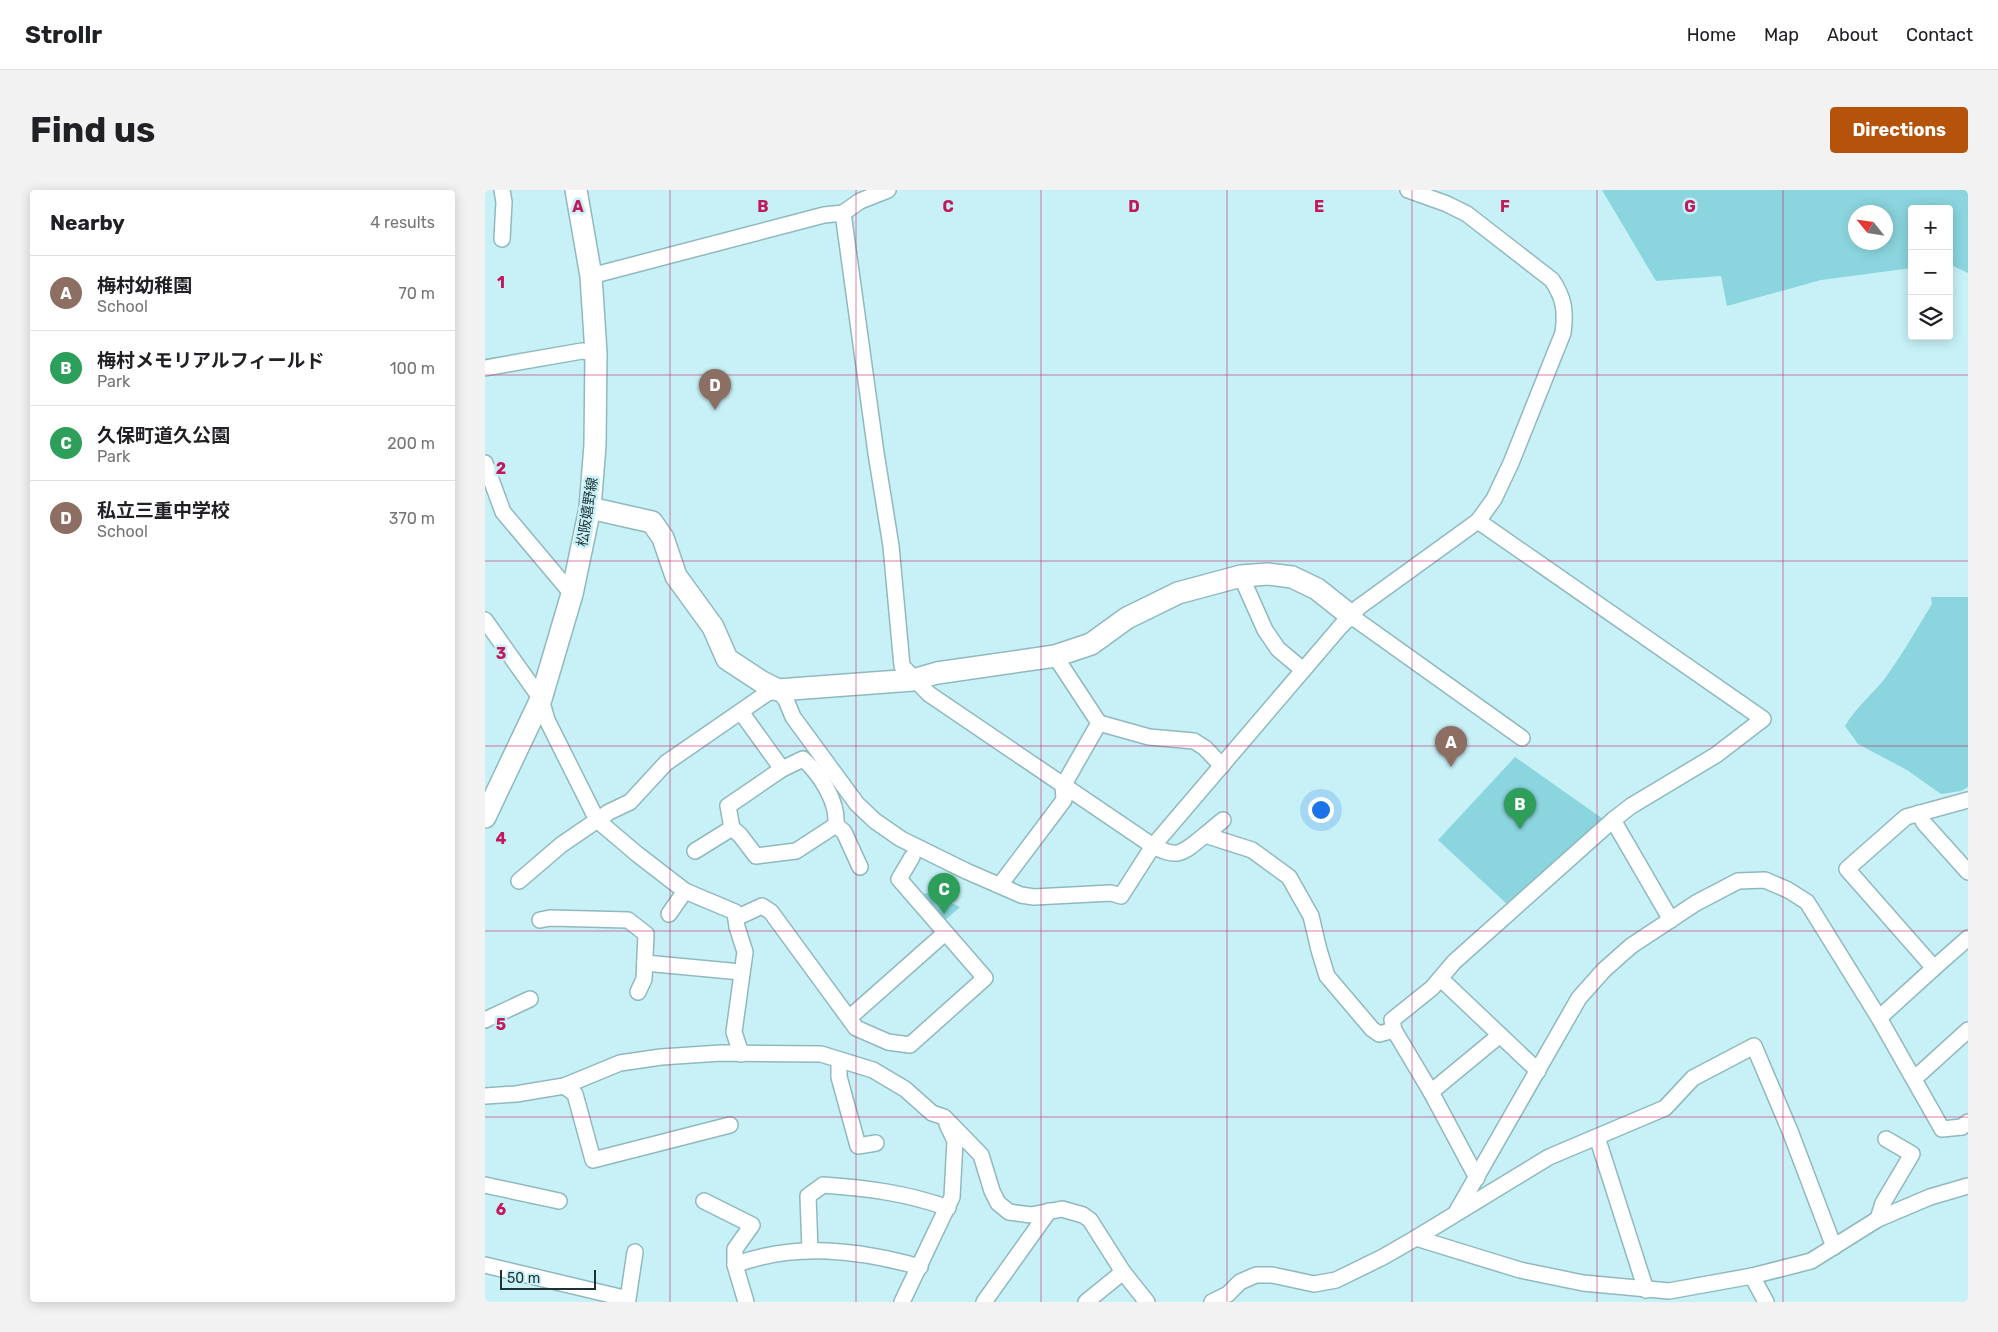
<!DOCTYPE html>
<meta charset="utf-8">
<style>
body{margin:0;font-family:Rubik,"Noto Sans JP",sans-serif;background:#f2f2f2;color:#202124}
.controls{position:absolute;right:15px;top:15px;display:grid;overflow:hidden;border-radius:5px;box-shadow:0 2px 12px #0003}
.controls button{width:45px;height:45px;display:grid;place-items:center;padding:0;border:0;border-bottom:1px solid #e0e0e0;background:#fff;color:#202124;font:25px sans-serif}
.compass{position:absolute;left:1363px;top:15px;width:45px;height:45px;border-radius:50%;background:#fff;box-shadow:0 2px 12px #0003;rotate:300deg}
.scale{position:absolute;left:15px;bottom:12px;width:96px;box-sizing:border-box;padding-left:5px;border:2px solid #203133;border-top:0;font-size:14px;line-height:18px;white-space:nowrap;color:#203133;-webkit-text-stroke:4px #c7f1f7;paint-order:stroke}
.you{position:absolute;left:835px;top:619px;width:18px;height:18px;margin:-12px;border:4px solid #fff;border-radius:50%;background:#1a73e8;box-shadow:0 0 0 8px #1a73e833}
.badge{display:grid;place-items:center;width:32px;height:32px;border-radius:50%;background:#b45309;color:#fff;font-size:16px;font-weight:700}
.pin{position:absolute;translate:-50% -41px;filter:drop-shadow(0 1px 2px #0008)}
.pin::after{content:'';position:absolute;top:26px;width:18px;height:15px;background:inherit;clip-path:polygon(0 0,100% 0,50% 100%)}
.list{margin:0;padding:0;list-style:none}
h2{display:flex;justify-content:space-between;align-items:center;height:65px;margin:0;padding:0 20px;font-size:21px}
h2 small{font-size:16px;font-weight:400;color:#757577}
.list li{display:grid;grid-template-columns:32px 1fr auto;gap:15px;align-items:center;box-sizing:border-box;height:75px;padding:0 20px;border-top:1px solid #e0e0e0}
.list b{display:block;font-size:19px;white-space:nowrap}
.list p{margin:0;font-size:16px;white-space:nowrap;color:#757577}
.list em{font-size:16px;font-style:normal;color:#757577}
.icon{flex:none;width:28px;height:28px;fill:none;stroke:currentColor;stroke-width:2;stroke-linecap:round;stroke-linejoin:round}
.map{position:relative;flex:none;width:1483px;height:1112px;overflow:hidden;border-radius:5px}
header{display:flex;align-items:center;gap:30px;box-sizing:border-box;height:70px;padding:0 25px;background:#fff;border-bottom:1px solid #e0e0e0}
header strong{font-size:24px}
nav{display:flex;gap:28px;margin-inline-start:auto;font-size:18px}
.intro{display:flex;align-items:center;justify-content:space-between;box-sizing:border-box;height:120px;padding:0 30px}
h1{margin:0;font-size:35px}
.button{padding:12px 22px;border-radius:5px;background:#b45309;color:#fff;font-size:18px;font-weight:700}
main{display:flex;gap:30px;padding:0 30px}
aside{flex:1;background:#fff;border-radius:5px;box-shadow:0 2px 12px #0003}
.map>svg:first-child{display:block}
.green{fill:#8bd5de;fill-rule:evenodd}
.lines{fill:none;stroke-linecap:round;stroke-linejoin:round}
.street-casing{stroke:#90b9be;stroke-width:18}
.secondary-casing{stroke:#90b9be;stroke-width:24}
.street{stroke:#fff;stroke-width:15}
.secondary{stroke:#fff;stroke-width:21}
.grid{fill:none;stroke:#c2185b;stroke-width:1;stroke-opacity:0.55}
.labels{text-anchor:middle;stroke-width:5;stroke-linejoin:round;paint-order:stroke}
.street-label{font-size:14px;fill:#203133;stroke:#c7f1f7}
.grid-label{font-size:16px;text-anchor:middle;font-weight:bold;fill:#c2185b;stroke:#c7f1f7;stroke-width:5;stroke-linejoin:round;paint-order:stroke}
</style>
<header>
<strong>Strollr</strong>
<nav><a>Home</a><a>Map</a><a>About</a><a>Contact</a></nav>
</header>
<div class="intro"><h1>Find us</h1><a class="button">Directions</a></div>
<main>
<aside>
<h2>Nearby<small>4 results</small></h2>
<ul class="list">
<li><span class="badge" style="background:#8d6e63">A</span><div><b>梅村幼稚園</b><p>School</p></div><em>70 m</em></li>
<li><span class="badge" style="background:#2e9e5b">B</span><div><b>梅村メモリアルフィールド</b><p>Park</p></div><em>100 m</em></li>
<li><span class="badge" style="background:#2e9e5b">C</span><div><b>久保町道久公園</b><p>Park</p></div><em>200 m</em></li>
<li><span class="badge" style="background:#8d6e63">D</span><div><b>私立三重中学校</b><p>School</p></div><em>370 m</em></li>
</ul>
</aside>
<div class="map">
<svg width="1483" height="1112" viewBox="0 0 1483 1112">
<rect width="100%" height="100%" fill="#c7f1f7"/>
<g class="green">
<path d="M1117 0H1483V83L1464 74V19H1427V78L1336 90 1242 116 1236 86 1171 91ZM1400 22V52H1370V22Z"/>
<path d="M1446 407H1483V597L1476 601 1456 604 1422 580 1373 554 1360 536C1370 519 1385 506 1398 491 1416 467 1431 440 1447 414Z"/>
<path d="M1030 567 1118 629 1023 715 953 650Z"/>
<path d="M445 703 475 717 458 732 432 704Z"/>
</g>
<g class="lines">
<defs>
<g id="street">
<path d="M358 23 391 263 406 356 417 476 444 504 668 656C695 670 698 662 720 645L767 660 804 687 826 726 834 760 842 786 887 839 894 844 909 840"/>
<path d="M17 49 19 12 17 0"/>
<path d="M106 86 339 25 358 23 375 11 403 0"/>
<path d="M0 178 97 161 111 163"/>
<path d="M0 273 18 322 87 404"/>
<path d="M756 386 780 440 793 459 818 480"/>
<path d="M866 426 1037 548"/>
<path d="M0 430 56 509 62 530 112 630 152 664 200 701 250 722 252 737 260 762 249 842 256 864"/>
<path d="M256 522 297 579 318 569C335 584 353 611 351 635L359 642 375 677"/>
<path d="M614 533 664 547 709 551 720 558 737 576"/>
<path d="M1434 623 1439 633 1483 682"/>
<path d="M1128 630 1186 730"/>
<path d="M247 638 255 645 271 666 311 661 351 635"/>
<path d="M720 645 738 630"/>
<path d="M210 661 247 638 243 616 297 579"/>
<path d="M34 691 76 655 124 622 145 612 181 573 281 504 293 500 301 510 308 527 372 614 390 631 416 649 481 681 536 705 549 707 626 703 636 706 668 656 855 437 874 417 993 331 1009 309 1026 273 1078 143C1081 121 1079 108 1067 90L982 24 962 14 923 0"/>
<path d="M515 695 579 610 578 596 614 533 570 466"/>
<path d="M184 724 200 701"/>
<path d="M251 728 277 716 286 722 371 838 403 852 425 855 500 788 414 689 427 667"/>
<path d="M55 730 65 728 143 730 161 744 159 789 153 802"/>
<path d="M160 773 256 782"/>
<path d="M1449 778 1483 748"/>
<path d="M956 789 1053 881"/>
<path d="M364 828 460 743"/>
<path d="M1394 828 1449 778 1362 679 1421 627 1483 610"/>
<path d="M0 830 45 809"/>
<path d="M354 870V887L373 956 391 953"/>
<path d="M1429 889 1483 840"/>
<path d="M79 896 90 904 108 970 245 935"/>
<path d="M946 902 1015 845"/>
<path d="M0 906 31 904 79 896 135 873 176 867 236 863 336 864 388 880 420 899 447 923 459 927 496 965 507 1001 513 1013 524 1022 546 1025 577 1019 598 1025 605 1030 638 1082 662 1112"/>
<path d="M1112 947 1161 1100"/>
<path d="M992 988 946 902 909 840 907 830 947 798 969 772 1128 630 1146 616 1231 565 1278 529 993 331"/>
<path d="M0 995 74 1011"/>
<path d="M219 1011 267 1035 250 1059V1075"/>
<path d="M972 1021 1094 808 1119 780 1146 756 1211 713 1253 691 1280 690 1303 700 1322 712 1394 828 1457 939 1477 937 1483 932"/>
<path d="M1393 1029 1398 1013 1427 964 1401 949"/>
<path d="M931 1048 1035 1080 1098 1093 1184 1101 1267 1086 1326 1071 1393 1029 1445 1007 1483 996"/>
<path d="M325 1060 323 1006 338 995C381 998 422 1003 463 1018"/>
<path d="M0 1075 143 1109 150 1062"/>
<path d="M1267 1086 1281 1112"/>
<path d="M261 1112 250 1075C310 1052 374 1060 435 1077"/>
<path d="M417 1112 467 1007 470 951 462 934"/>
<path d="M499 1112 564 1021"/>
<path d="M601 1112 638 1082"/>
<path d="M727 1112 743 1104 755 1092 771 1085H787L829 1094 851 1090 898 1067 931 1048 1064 967 1180 918 1208 888 1269 856 1305 941 1349 1057"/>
</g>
<g id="secondary">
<path d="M105 318 167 332 178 348 191 386 228 437 242 469 277 492 293 500 428 490 452 483 570 466 606 454 642 428 693 403 756 386 783 384 807 387 832 399 866 426"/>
<path d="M0 627 56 509 87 404 105 318 110 255 111 163 106 86 91 0"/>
</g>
</defs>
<use href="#street" class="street-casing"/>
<use href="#secondary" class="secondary-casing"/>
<use href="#street" class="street"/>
<use href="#secondary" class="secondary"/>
</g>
<path class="grid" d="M185 0V1112M371 0V1112M556 0V1112M742 0V1112M927 0V1112M1112 0V1112M1298 0V1112M0 185H1483M0 371H1483M0 556H1483M0 741H1483M0 927H1483"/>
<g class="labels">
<g class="street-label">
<text transform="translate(102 322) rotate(-81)" y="5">松阪嬉野線</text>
</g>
</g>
<g class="grid-label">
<text x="93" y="22">A</text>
<text x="278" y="22">B</text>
<text x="463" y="22">C</text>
<text x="649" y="22">D</text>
<text x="834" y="22">E</text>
<text x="1020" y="22">F</text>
<text x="1205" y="22">G</text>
<text x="16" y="98">1</text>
<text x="16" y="284">2</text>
<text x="16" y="469">3</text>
<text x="16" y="654">4</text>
<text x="16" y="840">5</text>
<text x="16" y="1025">6</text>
</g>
</svg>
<div class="controls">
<button>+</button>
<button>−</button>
<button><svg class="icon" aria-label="layers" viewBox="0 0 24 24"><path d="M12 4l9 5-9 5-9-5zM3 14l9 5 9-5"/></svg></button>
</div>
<svg class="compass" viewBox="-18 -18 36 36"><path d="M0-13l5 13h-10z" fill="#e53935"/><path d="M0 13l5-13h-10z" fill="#757577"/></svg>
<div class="scale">50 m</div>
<div class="you"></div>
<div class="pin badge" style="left:966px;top:577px;background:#8d6e63">A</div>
<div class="pin badge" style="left:1035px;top:639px;background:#2e9e5b">B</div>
<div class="pin badge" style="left:459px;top:724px;background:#2e9e5b">C</div>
<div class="pin badge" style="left:230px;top:220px;background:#8d6e63">D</div>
</div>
</main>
